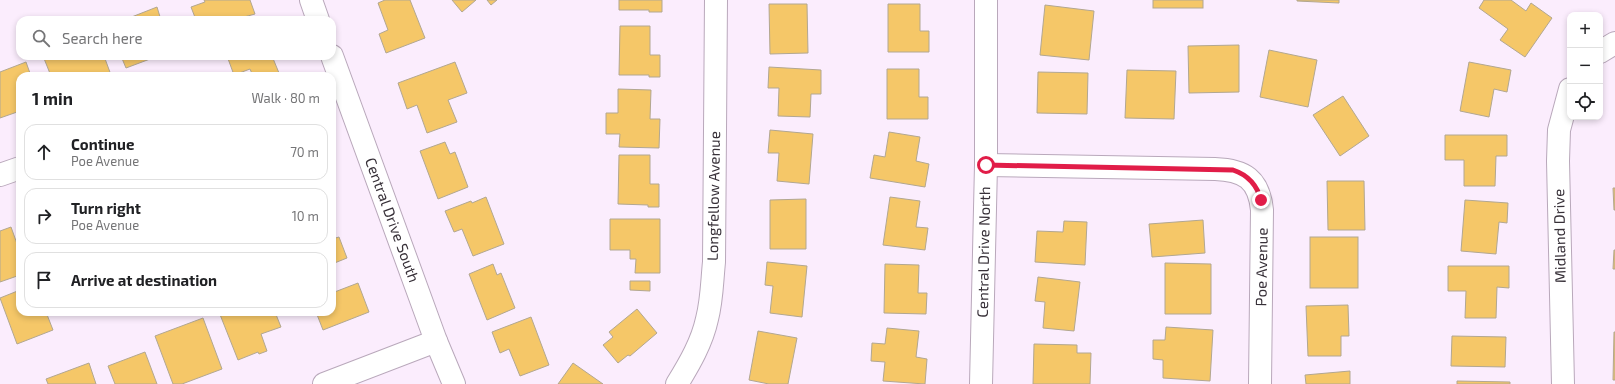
<!DOCTYPE html>
<meta charset="utf-8">
<style>
body{margin:0;font-family:"Exo 2",sans-serif;background:#f2f2f2;color:#202124}
.controls{position:absolute;right:12px;top:12px;display:grid;overflow:hidden;border-radius:8px;box-shadow:0 2px 6px #0003}
.controls button{width:36px;height:36px;display:grid;place-items:center;padding:0;border:0;border-bottom:1px solid #e0e0e0;background:#fff;color:#202124;font:20px sans-serif}
.stop{position:absolute;width:12px;height:12px;margin:-9px;border:3px solid #e11d48;border-radius:50%;background:#fff}
.stop.end{background:#e11d48;border-color:#fff;box-shadow:0 1px 4px #0008}
.list{margin:0;padding:0;list-style:none}
h2{display:flex;justify-content:space-between;align-items:center;height:52px;margin:0;padding:0 16px;font-size:17px}
h2 small{font-size:13px;font-weight:400;color:#757577}
.list li{display:grid;grid-template-columns:26px 1fr auto;gap:12px;align-items:center;box-sizing:border-box;height:56px;margin:0 8px 8px;padding:0 8px;border:1px solid #e0e0e0;border-radius:12px}
.list b{display:block;font-size:15px;white-space:nowrap}
.list p{margin:0;font-size:13px;white-space:nowrap;color:#757577}
.list em{font-size:13px;font-style:normal;color:#757577}
.icon{flex:none;width:22px;height:22px;fill:none;stroke:currentColor;stroke-width:2;stroke-linecap:round;stroke-linejoin:round}
.map{position:relative;flex:none;width:1615px;height:384px;overflow:hidden}
.search{position:absolute;background:#fff;box-shadow:0 2px 6px #0003;left:16px;top:16px;width:320px;height:44px;display:flex;align-items:center;gap:10px;box-sizing:border-box;padding:0 14px;border-radius:12px;color:#757577;font-size:15px}
.panel{position:absolute;background:#fff;box-shadow:0 2px 6px #0003;left:16px;top:72px;width:320px;height:244px;border-radius:12px}
.map>svg:first-child{display:block}
.building{fill:#f5c768;stroke:#b2a791}
.lines{fill:none;stroke-linecap:round;stroke-linejoin:round}
.street-casing{stroke:#b9a8bb;stroke-width:24}
.street{stroke:#fff;stroke-width:22}
.route{stroke:#e11d48;stroke-width:5}
.labels{text-anchor:middle;stroke-width:3.5;stroke-linejoin:round;paint-order:stroke}
.street-label{font-size:15px;fill:#373038;stroke:#fff}
</style>
<div class="map">
<svg width="1615" height="384" viewBox="0 0 1615 384">
<rect width="100%" height="100%" fill="#fbedfd"/>
<g class="building">
<path d="M204 0H250L255 14 233 20H196L191 7 205 2Z"/>
<path d="M385 0H410L425 38 386 53 379 34 388 30 378 3Z"/>
<path d="M452 0H476L462 12Z"/>
<path d="M487 0H497L491 5Z"/>
<path d="M619 0H662V12H649V10H619Z"/>
<rect x="1153" y="0" width="50" height="8"/>
<path d="M1297 0H1339V3L1297 1Z"/>
<path d="M1484 0H1511L1526 11 1531 3 1552 18 1525 57 1500 40 1508 29 1479 8Z"/>
<path d="M769 4H807L808 53 770 54Z"/>
<path d="M888 4H920V31H929V52H888Z"/>
<path d="M1045 5 1094 11 1089 60 1040 55Z"/>
<path d="M157 7 161 20H124Z"/>
<path d="M620 26H650V55H660V77H649V75H619Z"/>
<path d="M1239 45V92L1189 93 1188 46Z"/>
<path d="M1269 50 1317 60 1308 107 1260 97Z"/>
<path d="M43 56H104L111 75 51 76Z"/>
<path d="M121 56H158L126 68Z"/>
<path d="M227 56H272L279 73 271 76H253L250 69 234 75Z"/>
<path d="M26 62 31 76H20V111L0 118V72Z"/>
<path d="M455 62 467 93 448 100 457 122 427 133 417 105 407 109 398 83Z"/>
<path d="M1469 62 1511 70 1507 92 1494 89 1489 117 1460 111Z"/>
<path d="M769 67 821 70V94H811L810 117 778 116 779 88H768Z"/>
<path d="M887 69H919V97H928V119H887Z"/>
<path d="M1127 70 1176 71 1174 119 1125 118Z"/>
<path d="M1038 72 1088 73 1087 114 1037 113Z"/>
<path d="M618 89 651 90 650 119H660L659 148 619 147 620 134H606V113H618Z"/>
<path d="M1343 96 1369 136 1340 156 1313 115Z"/>
<path d="M770 130 813 134 809 184 777 181 779 153H768Z"/>
<path d="M889 132 920 137 916 161 929 164 925 187 870 178 874 155 885 157Z"/>
<path d="M1445 135H1507V156H1496L1495 186H1464V160H1445Z"/>
<path d="M445 142 450 154 455 152 468 187 438 199 420 151Z"/>
<path d="M619 155H650V184H659V207H648V205L618 204Z"/>
<path d="M1327 181H1364L1365 230H1328Z"/>
<path d="M1613 188H1615V210H1614Z"/>
<path d="M486 197 504 244 473 256 462 229 454 232 445 211 471 201 472 203Z"/>
<path d="M890 197 920 201 916 227 928 228 925 250 883 245Z"/>
<path d="M806 199V249H770V200Z"/>
<path d="M1465 200 1508 203 1507 223 1499 222 1496 254 1461 251Z"/>
<path d="M610 219H660V273H635L636 259H630V250H610Z"/>
<path d="M1203 220 1205 253 1152 257 1149 224Z"/>
<path d="M1064 221 1087 222 1085 265 1035 262 1037 231 1063 232Z"/>
<path d="M11 227 20 252V275L0 282V231Z"/>
<path d="M339 237 347 258 332 264V239Z"/>
<rect x="1310" y="237" width="48" height="51"/>
<path d="M1614 250H1615V269H1613Z"/>
<path d="M767 262 807 266 802 317 770 313 773 286 765 285Z"/>
<path d="M1165 263 1211 264V314H1165Z"/>
<path d="M493 264 497 275 501 273 515 308 487 320 469 274Z"/>
<path d="M885 264 919 265 918 293H927L926 314 884 313Z"/>
<path d="M1448 266H1509V288L1497 287 1496 318H1465L1466 291H1448Z"/>
<path d="M1038 277 1080 282 1074 331 1043 328 1045 302 1035 301Z"/>
<path d="M630 281H650V291L630 290Z"/>
<path d="M358 283 369 312 323 330 316 312H332V293Z"/>
<path d="M20 290V312H46L53 330 17 344 0 298Z"/>
<path d="M1348 305 1349 336H1341V356H1308L1306 306Z"/>
<path d="M637 309 657 333 630 356 628 355 618 363 603 345 613 337 609 332Z"/>
<path d="M219 312H275L281 327 261 334 267 351 259 354 258 352 238 360Z"/>
<path d="M531 317 549 365 520 376 509 349 500 353 492 332Z"/>
<path d="M203 318 222 369 182 384H173L155 336Z"/>
<path d="M1166 327 1213 330 1210 381 1163 378V360L1153 359V340H1165Z"/>
<path d="M887 328 919 331 916 357 927 359 925 384 883 381 885 362 871 361 872 343 885 344Z"/>
<path d="M758 331 797 338 788 384H769L749 380Z"/>
<path d="M1614 332H1615V380H1613Z"/>
<path d="M1452 336 1506 337 1505 367 1451 366Z"/>
<path d="M1034 344 1077 345V353H1091L1090 384H1033Z"/>
<path d="M145 352 157 384H115L108 366Z"/>
<path d="M89 363 96 384H48L46 379Z"/>
<path d="M573 363 603 384H558Z"/>
<path d="M1350 371V384H1306L1305 375Z"/>
<path d="M1457 381 1510 382V384H1457Z"/>
</g>
<g class="lines">
<defs>
<g id="street">
<path d="M311 0 318 20"/>
<path d="M1600 52 1615 43"/>
<path d="M332 56 436 341 454 384"/>
<path d="M986 165 1215 169C1244 170 1259 179 1262 210L1260 384"/>
<path d="M0 175 20 168"/>
<path d="M324 384 436 341"/>
<path d="M677 384C690 363 702 342 707 319 712 300 712 281 714 262L716 0"/>
<path d="M981 384 986 165V0"/>
<path d="M1563 384 1558 161 1559 130 1570 89"/>
</g>
</defs>
<use href="#street" class="street-casing"/>
<use href="#street" class="street"/>
</g>
<g class="lines">
<path class="route" d="M986 165 1233 170C1248 175 1257 185 1261 200"/>
</g>
<g class="labels">
<g class="street-label">
<text transform="translate(714 196) rotate(-89)" y="5">Longfellow Avenue</text>
<text transform="translate(392 220) rotate(70)" y="5">Central Drive South</text>
<text transform="translate(1560 236) rotate(-91)" y="5">Midland Drive</text>
<text transform="translate(984 252) rotate(-89)" y="5">Central Drive North</text>
<text transform="translate(1262 267) rotate(-89)" y="5">Poe Avenue</text>
</g>
</g>
</svg>
<div class="controls">
<button>+</button>
<button>−</button>
<button><svg class="icon" aria-label="locate" viewBox="0 0 24 24"><circle cx="12" cy="12" r="6"/><path d="M12 2v4M12 18v4M2 12h4M18 12h4"/></svg></button>
</div>
<div class="stop" style="left:986px;top:165px"></div>
<div class="stop end" style="left:1261px;top:200px"></div>
<div class="search"><svg class="icon" aria-label="search" viewBox="0 0 24 24"><circle cx="10" cy="10" r="6"/><path d="M15 15l6 6"/></svg>Search here</div>
<section class="panel">
<h2>1 min<small>Walk · 80 m</small></h2>
<ul class="list">
<li><svg class="icon" aria-label="ahead" viewBox="0 0 24 24"><path d="M12 20V5M6 11l6-6 6 6"/></svg><div><b>Continue</b><p>Poe Avenue</p></div><em>70 m</em></li>
<li><svg class="icon" aria-label="right" viewBox="0 0 24 24"><path d="M7 20v-9h11M14 6l5 5-5 5"/></svg><div><b>Turn right</b><p>Poe Avenue</p></div><em>10 m</em></li>
<li><svg class="icon" aria-label="arrive" viewBox="0 0 24 24"><path d="M6 21V4h12l-3 4 3 4H6"/></svg><div><b>Arrive at destination</b></div></li>
</ul>
</section>
</div>
